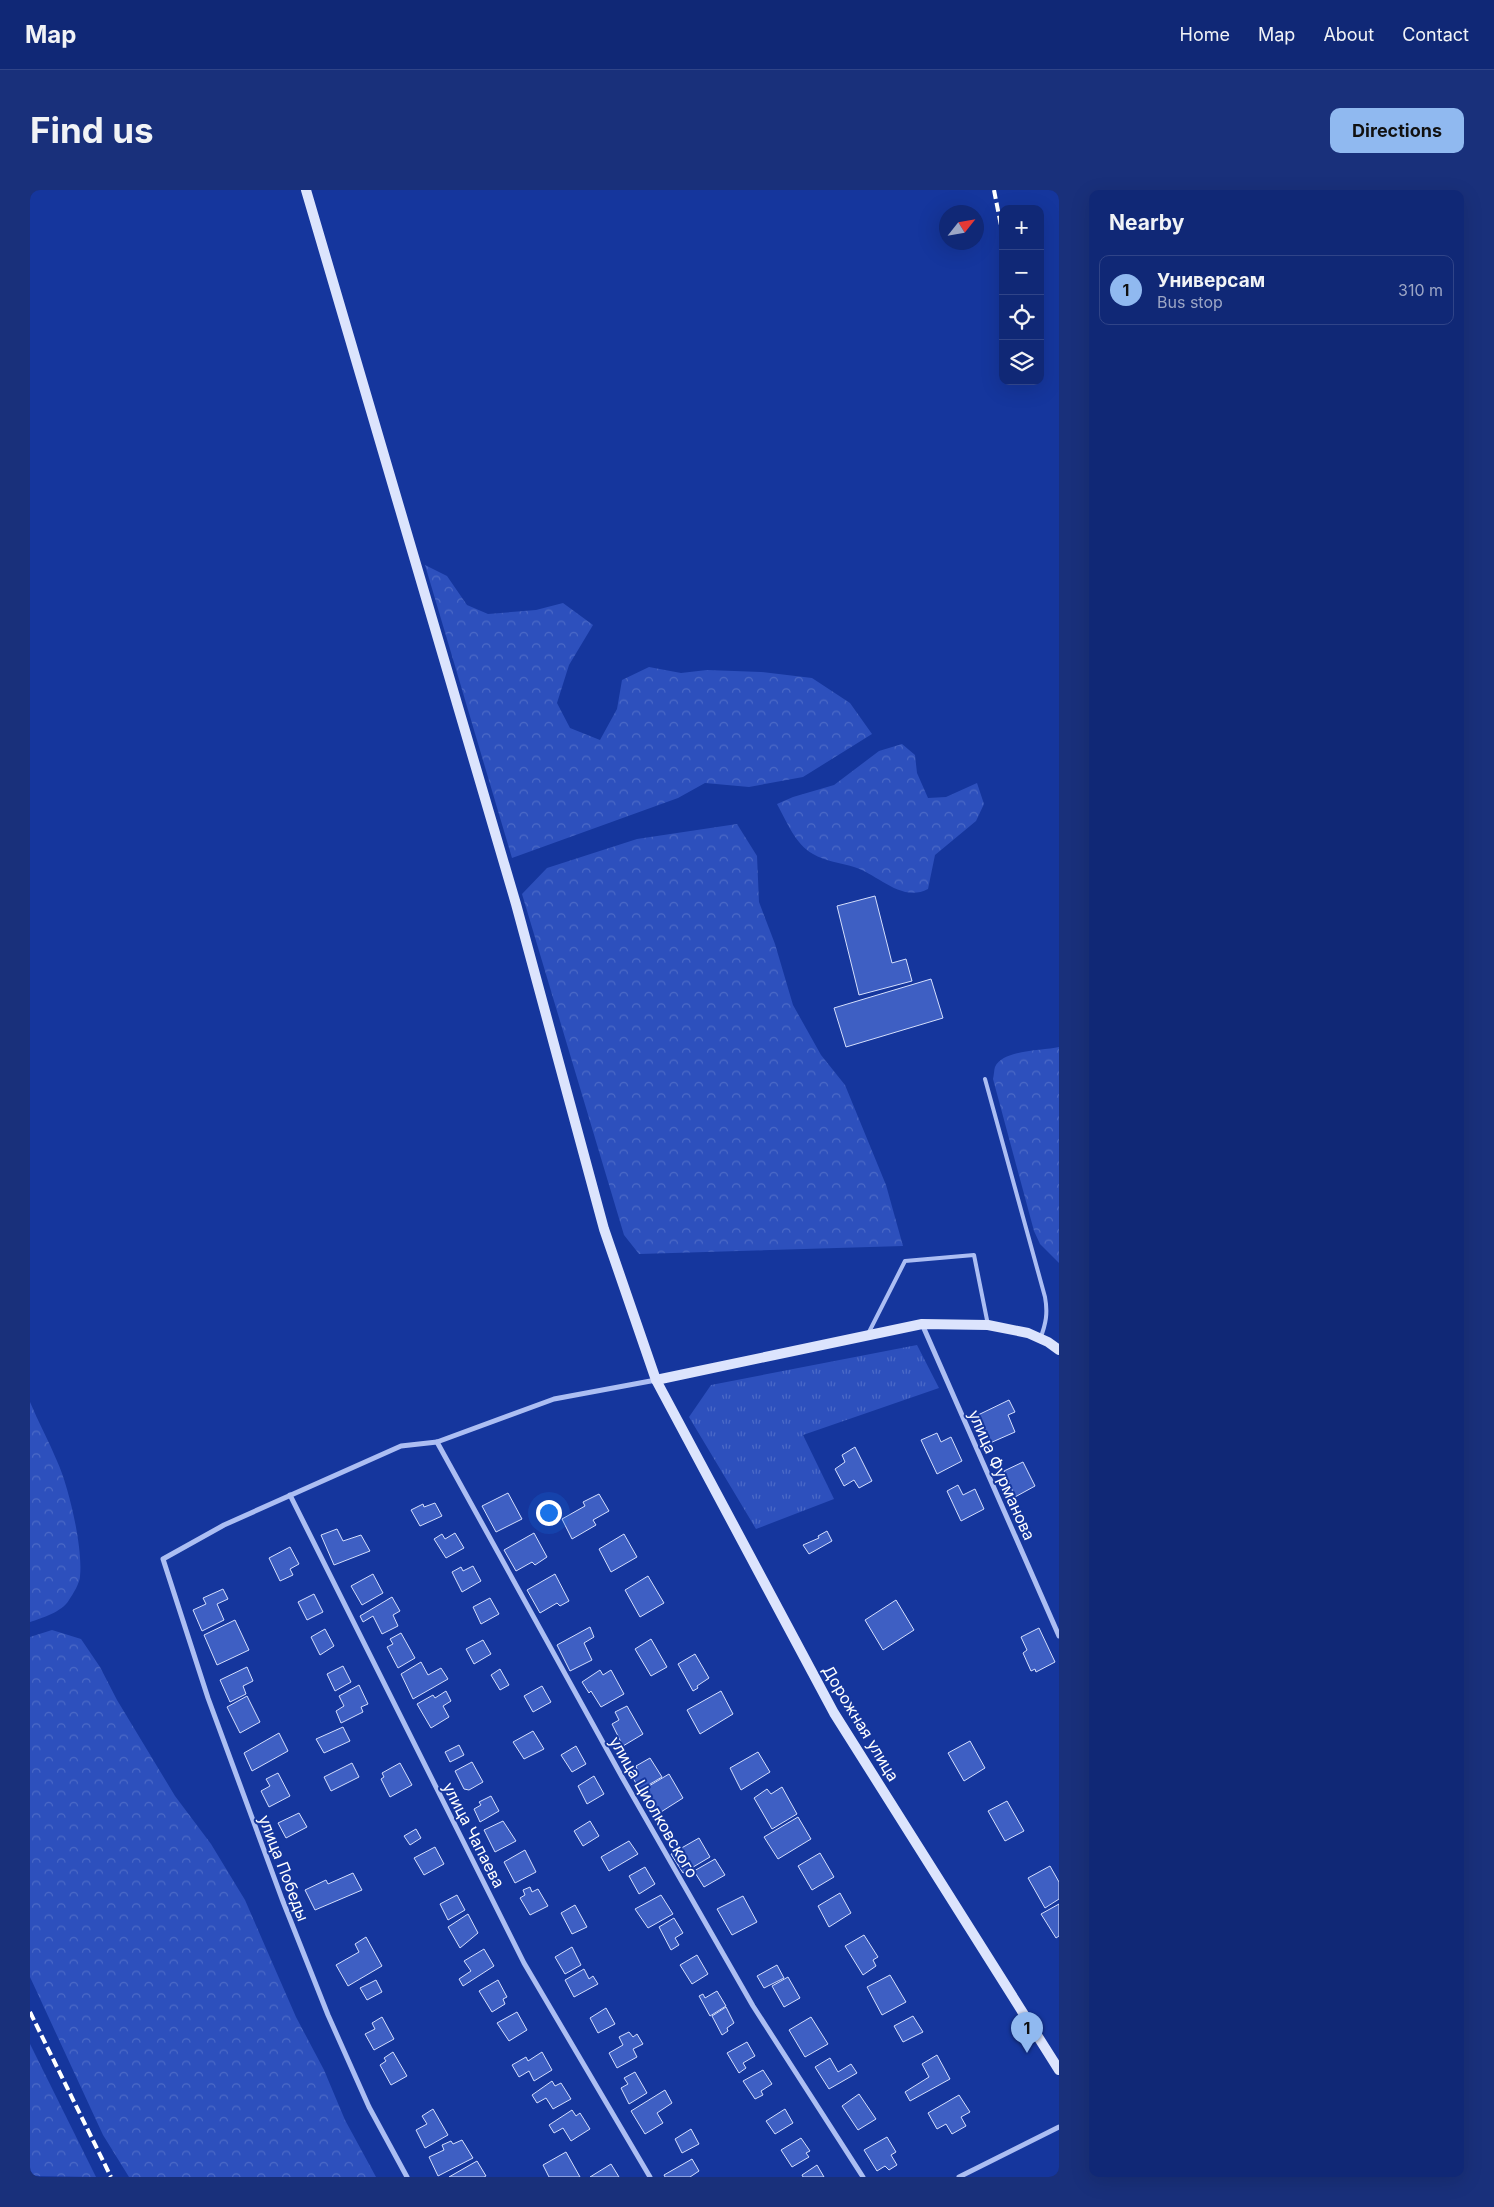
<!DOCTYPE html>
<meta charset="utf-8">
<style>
body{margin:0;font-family:Inter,sans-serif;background:#19307b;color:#f1f3f6}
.controls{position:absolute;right:15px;top:15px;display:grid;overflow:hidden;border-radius:10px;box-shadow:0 5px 20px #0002}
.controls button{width:45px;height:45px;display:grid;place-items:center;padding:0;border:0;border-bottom:1px solid #304488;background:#102876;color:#f1f3f6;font:25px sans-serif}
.compass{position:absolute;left:909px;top:15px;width:45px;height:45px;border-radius:50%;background:#102876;box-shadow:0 5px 20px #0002;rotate:59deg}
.you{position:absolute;left:518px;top:1322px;width:18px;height:18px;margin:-12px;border:4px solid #fff;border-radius:50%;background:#1a73e8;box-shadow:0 0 0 8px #1a73e833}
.badge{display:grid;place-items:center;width:32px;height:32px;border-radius:50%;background:#90b9f0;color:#111;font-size:16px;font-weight:700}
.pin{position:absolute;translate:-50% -41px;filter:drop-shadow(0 1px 2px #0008)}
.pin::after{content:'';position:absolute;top:26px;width:18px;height:15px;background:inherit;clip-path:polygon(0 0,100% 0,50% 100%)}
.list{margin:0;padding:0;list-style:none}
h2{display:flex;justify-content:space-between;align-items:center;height:65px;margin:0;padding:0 20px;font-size:21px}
h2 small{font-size:16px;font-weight:400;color:#9ca6c5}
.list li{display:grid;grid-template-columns:32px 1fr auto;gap:15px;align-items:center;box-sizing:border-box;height:70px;margin:0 10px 10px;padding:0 10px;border:1px solid #304488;border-radius:10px}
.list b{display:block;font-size:19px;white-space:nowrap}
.list p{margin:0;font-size:16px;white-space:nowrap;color:#9ca6c5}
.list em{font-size:16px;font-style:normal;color:#9ca6c5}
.icon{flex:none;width:28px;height:28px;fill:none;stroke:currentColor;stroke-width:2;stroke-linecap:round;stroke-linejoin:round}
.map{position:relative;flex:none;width:1029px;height:1987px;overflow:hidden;border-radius:10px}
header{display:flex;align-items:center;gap:30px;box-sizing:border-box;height:70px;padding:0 25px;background:#102876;border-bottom:1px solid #304488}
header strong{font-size:24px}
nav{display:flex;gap:28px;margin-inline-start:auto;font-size:18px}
.intro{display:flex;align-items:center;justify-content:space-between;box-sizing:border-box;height:120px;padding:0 30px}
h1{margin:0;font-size:35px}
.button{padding:12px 22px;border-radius:10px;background:#90b9f0;color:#111;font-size:18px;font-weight:700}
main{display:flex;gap:30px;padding:0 30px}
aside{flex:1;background:#102876;border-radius:10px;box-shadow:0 5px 20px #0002}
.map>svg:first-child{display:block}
.grass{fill:url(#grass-tufts)}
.forest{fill:url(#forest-crowns)}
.building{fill:#3e5fc3;stroke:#d5dffd}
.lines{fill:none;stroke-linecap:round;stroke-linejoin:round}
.lane{stroke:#acbef3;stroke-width:4}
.street{stroke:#acbef3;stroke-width:5}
.secondary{stroke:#dce4fd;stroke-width:10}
.rail{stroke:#fff;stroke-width:4;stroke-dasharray:9 4;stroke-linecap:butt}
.labels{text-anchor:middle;stroke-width:4;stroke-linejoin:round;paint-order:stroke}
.street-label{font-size:16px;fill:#fff;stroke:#15369d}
</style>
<header>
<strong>Map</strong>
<nav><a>Home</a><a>Map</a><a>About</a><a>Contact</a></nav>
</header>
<div class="intro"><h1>Find us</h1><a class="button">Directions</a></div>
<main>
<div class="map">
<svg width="1029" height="1987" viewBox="0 0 1029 1987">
<defs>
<pattern id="grass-tufts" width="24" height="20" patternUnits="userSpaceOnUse" patternTransform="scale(1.25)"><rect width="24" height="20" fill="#2d50bd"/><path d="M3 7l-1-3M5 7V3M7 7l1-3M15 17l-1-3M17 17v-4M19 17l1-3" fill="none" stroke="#4c6ac7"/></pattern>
<pattern id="forest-crowns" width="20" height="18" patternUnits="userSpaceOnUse" patternTransform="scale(1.25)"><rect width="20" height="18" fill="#2d50bd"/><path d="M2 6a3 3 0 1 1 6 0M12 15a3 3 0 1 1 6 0" fill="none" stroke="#4c6ac7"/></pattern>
</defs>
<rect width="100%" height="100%" fill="#15369d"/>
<path class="grass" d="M887 1155 909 1198 773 1245 804 1309 726 1339 659 1227 681 1195Z"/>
<g class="forest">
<path d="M395 375 417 386 437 415 458 424 506 420 533 413 563 435 539 475 527 513 540 538 570 550 587 519 592 490 619 477 651 483 677 480 731 482 782 488 820 513 842 544 773 587 719 597 675 593 648 608 482 668Z"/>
<path d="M872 554 885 565 887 583 898 608 916 607 947 593 954 614 946 631 905 665 898 699C871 713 848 684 824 677 811 673 795 671 783 664 765 654 757 632 747 614L763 607 804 595 849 561Z"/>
<path d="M707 634 727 666 729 712 745 754 763 815 791 865 815 895 856 995 873 1056 609 1064 594 1045 492 704 517 678 607 649Z"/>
<path d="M1029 857V1073L1010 1054 1004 1041 963 889C964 885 964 880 965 877 973 859 1013 861 1029 857Z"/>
<path d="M0 1212C8 1232 19 1251 27 1271 39 1297 53 1358 50 1386 50 1393 43 1404 39 1410 32 1422 12 1428 0 1432Z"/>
<path d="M22 1440 51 1449 70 1477 87 1510 145 1606 181 1654 215 1710 266 1827 294 1880 315 1930 346 1987H99L73 1945 0 1787V1447Z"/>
<path d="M0 1854 66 1987 0 1986Z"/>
</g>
<g class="building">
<path d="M845 706 862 773 876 769 882 791 829 805 807 716Z"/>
<path d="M901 789 913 828 816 857 804 818Z"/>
<path d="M979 1210 985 1222 978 1225 985 1242 960 1253 948 1225Z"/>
<path d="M907 1243 911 1252 921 1247 932 1271 907 1284 891 1250Z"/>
<path d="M825 1257 842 1291 829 1298 824 1290 814 1296 805 1279 815 1272 812 1265Z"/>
<path d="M993 1272 1005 1296 985 1307 974 1281Z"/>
<path d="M928 1295 933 1305 945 1299 954 1319 931 1331 917 1301Z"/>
<path d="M478 1303 492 1329 466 1342 452 1316Z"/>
<path d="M569 1304 579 1321 563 1330 566 1335 542 1349 532 1329 555 1316 553 1312Z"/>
<path d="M405 1313 412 1326 390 1336 381 1320 393 1314 394 1317Z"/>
<path d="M307 1339 313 1351 331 1345 340 1361 304 1375 291 1345Z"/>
<path d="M797 1341 802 1351 779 1364 773 1355 789 1348 788 1346Z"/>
<path d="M425 1343 434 1358 416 1368 404 1349 412 1344 415 1349Z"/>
<path d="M504 1343 517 1367 505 1375 502 1372 486 1381 474 1360Z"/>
<path d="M594 1344 607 1367 581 1382 569 1359Z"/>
<path d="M260 1357 269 1374 260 1379 263 1385 250 1391 239 1368Z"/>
<path d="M443 1376 451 1391 432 1402 422 1382 431 1377 433 1381Z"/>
<path d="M343 1384 353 1403 332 1415 321 1396Z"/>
<path d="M525 1384 539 1411 530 1416 527 1413 510 1423 497 1400Z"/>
<path d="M618 1386 634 1413 610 1427 595 1400Z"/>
<path d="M193 1399 198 1409 187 1414 194 1430 172 1441 163 1420 176 1414 173 1408Z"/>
<path d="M284 1404 293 1422 277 1430 268 1412Z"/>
<path d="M362 1407 370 1421 363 1425 368 1436 352 1444 343 1426 333 1432 330 1426Z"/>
<path d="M460 1408 469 1424 451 1434 443 1417Z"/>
<path d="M866 1410 884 1440 853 1460 835 1430Z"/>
<path d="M205 1430 219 1460 187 1475 174 1445Z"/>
<path d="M560 1437 564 1447 554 1453 562 1470 540 1481 527 1455Z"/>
<path d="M1009 1438 1025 1472 1006 1482 1005 1479 1001 1481 993 1463 997 1460 991 1447Z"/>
<path d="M295 1439 304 1456 290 1465 281 1447Z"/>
<path d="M371 1443 385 1468 368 1478 357 1457 363 1454 360 1449Z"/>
<path d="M621 1449 637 1477 621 1486 605 1459Z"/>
<path d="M453 1450 461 1464 444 1474 436 1459Z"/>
<path d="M665 1464 679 1488 667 1496 668 1498 663 1501 648 1474Z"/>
<path d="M391 1472 398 1485 411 1478 418 1489 383 1509 371 1484Z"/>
<path d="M313 1476 321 1492 305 1501 297 1484Z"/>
<path d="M217 1477 223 1491 213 1496 216 1504 200 1512 190 1490Z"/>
<path d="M470 1479 479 1495 470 1500 461 1485Z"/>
<path d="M570 1480 573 1485 581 1480 594 1504 571 1517 561 1501 559 1503 552 1492Z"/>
<path d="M329 1495 338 1514 331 1517 333 1522 311 1533 306 1521 314 1516 309 1506Z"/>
<path d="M512 1496 521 1512 503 1522 494 1506Z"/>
<path d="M416 1501 421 1511 413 1516 419 1527 401 1538 387 1514 403 1505 405 1508Z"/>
<path d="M691 1501 703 1524 670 1544 657 1520Z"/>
<path d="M217 1506 230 1532 210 1543 197 1517Z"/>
<path d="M597 1516 613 1544 593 1556 582 1534 589 1530 585 1522Z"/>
<path d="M313 1537 320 1551 294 1563 286 1549Z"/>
<path d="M503 1541 514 1559 494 1569 483 1552Z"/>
<path d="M249 1543 258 1561 222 1581 214 1563Z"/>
<path d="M940 1551 955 1578 934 1591 918 1563Z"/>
<path d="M429 1555 434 1565 420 1572 415 1562Z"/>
<path d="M546 1556 556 1574 542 1582 531 1565Z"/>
<path d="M728 1562 740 1582 711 1600 700 1578Z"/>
<path d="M620 1568 632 1587 610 1600 600 1583 607 1579 606 1576Z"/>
<path d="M442 1572 453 1592 439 1600 434 1599 425 1581Z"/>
<path d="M322 1573 329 1587 301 1601 294 1587Z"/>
<path d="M370 1573 382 1595 360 1607 351 1589 354 1587 352 1583Z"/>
<path d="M248 1583 260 1606 239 1617 231 1601 240 1596 236 1589Z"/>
<path d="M639 1584 653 1608 623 1627 609 1602Z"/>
<path d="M564 1586 574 1604 557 1614 548 1596Z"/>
<path d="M752 1597 767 1624 742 1639 724 1608 737 1599 741 1604Z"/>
<path d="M461 1606 469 1621 450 1632 444 1619 451 1615 449 1612Z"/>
<path d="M977 1611 994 1641 975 1651 958 1621Z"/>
<path d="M269 1623 277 1637 256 1648 248 1633Z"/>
<path d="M768 1627 781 1649 748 1669 734 1647Z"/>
<path d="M473 1631 486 1651 465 1662 454 1640Z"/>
<path d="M560 1631 569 1646 553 1656 544 1641Z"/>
<path d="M386 1639 391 1648 380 1655 374 1646Z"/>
<path d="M669 1648 680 1667 653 1683 641 1664Z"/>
<path d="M599 1651 608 1664 579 1681 571 1667Z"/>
<path d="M405 1657 414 1674 394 1685 384 1668Z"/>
<path d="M495 1660 506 1682 485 1693 474 1672Z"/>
<path d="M790 1663 804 1687 782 1700 768 1676Z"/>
<path d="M685 1669 695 1685 674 1697 664 1681Z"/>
<path d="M1020 1676 1029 1692V1709L1015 1718 998 1688Z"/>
<path d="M615 1677 625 1694 609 1704 599 1686Z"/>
<path d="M323 1683 332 1700 285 1720 275 1700 296 1690 298 1694Z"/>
<path d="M500 1697 502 1702 508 1699 518 1716 500 1725 490 1708 495 1705 493 1700Z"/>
<path d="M810 1703 821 1723 799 1737 788 1716Z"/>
<path d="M427 1705 435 1720 418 1730 410 1714Z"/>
<path d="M631 1705 643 1724 618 1738 605 1719Z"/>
<path d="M713 1706 727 1732 702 1745 687 1719Z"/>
<path d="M1029 1714V1746L1026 1748 1011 1724Z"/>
<path d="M545 1715 557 1737 542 1744 531 1723Z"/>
<path d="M438 1724 448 1743 430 1758 418 1737Z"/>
<path d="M644 1728 653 1743 645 1748 649 1755 641 1760 629 1737Z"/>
<path d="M834 1745 848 1767 843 1770 846 1776 833 1785 815 1756Z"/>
<path d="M336 1747 352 1776 318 1796 306 1775 329 1762 325 1754Z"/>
<path d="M542 1757 551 1775 535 1784 525 1767Z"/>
<path d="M454 1759 464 1776 433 1796 429 1789 441 1781 434 1771Z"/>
<path d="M667 1765 678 1784 662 1794 650 1775Z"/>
<path d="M747 1775 754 1788 734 1798 727 1786Z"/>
<path d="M554 1779 559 1789 563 1786 568 1794 544 1807 535 1790Z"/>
<path d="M860 1785 876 1812 852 1825 837 1797Z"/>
<path d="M758 1787 770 1808 754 1817 742 1796Z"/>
<path d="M346 1790 352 1802 337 1810 330 1798Z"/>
<path d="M468 1790 477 1807 473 1809 475 1814 462 1822 449 1801Z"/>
<path d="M687 1801 696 1816 680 1826 669 1806 673 1804 675 1808Z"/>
<path d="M696 1817 704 1833 697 1838 698 1841 692 1845 682 1826Z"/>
<path d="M576 1818 585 1834 568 1843 560 1828Z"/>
<path d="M487 1822 497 1840 479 1851 467 1833Z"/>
<path d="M883 1826 893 1842 873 1852 864 1836Z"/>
<path d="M352 1827 364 1849 344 1860 335 1844 345 1839 342 1833Z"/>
<path d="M781 1827 798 1854 775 1867 759 1840Z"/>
<path d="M599 1842 603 1847 607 1844 613 1854 603 1859 607 1867 587 1878 579 1863 593 1855 589 1847Z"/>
<path d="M717 1852 725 1866 713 1873 716 1878 709 1883 697 1863Z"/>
<path d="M363 1862 377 1886 361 1895 350 1875 356 1871 354 1868Z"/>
<path d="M512 1862 522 1880 504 1891 499 1881 489 1887 482 1875 496 1867 498 1871Z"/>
<path d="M907 1865 920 1889 880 1911 875 1902 899 1887 892 1874Z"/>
<path d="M800 1868 808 1882 821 1874 827 1883 799 1899 785 1877Z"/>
<path d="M733 1880 742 1894 731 1901 733 1905 725 1909 713 1891Z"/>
<path d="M605 1882 617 1903 599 1914 591 1898 598 1894 594 1888Z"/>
<path d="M522 1891 525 1896 531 1893 541 1909 523 1919 516 1908 507 1913 502 1905Z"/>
<path d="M635 1900 642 1913 627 1923 633 1933 615 1944 601 1921Z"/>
<path d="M829 1904 846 1929 828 1940 812 1916Z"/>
<path d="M929 1905 940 1922 931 1927 936 1936 922 1944 916 1934 907 1939 898 1923Z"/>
<path d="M403 1919 418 1945 395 1958 386 1940 397 1934 392 1926Z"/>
<path d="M755 1919 763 1933 745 1944 736 1931Z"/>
<path d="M542 1920 546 1926 550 1923 560 1939 541 1951 533 1938 524 1943 519 1935Z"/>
<path d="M661 1939 669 1954 652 1963 645 1949Z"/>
<path d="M857 1947 866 1962 861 1965 867 1975 859 1980 855 1976 847 1981 834 1960Z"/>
<path d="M771 1948 780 1961 776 1963 779 1967 762 1977 751 1960Z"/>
<path d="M432 1950 443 1968 408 1986 399 1967 414 1960 412 1955 421 1951 423 1954Z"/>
<path d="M536 1962 550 1987H519L513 1975Z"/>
<path d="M662 1969 669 1981 660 1987H635L634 1985Z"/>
<path d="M447 1971 456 1986 454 1987H419Z"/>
<path d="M581 1974 589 1987H560Z"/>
<path d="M787 1975 794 1987H773L772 1985Z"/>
</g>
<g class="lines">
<g class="lane">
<path d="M955 889 1015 1107C1018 1123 1016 1134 1010 1149"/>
<path d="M838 1144 875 1071 944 1065 958 1135"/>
</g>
<g class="street">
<path d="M892 1134 1029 1446"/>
<path d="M407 1252 592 1587 723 1816 833 1987"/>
<path d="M260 1305 494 1773 620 1987"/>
<path d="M377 1987 339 1917 298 1825 252 1709 178 1508 133 1369 194 1335 371 1256 407 1252 524 1209 626 1190"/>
<path d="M929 1987 1029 1937"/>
</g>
<g class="secondary">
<path d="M276 0 486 714 574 1039 626 1190 804 1523 1029 1880"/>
<path d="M626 1190 892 1134 958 1135 998 1143 1018 1152 1029 1160"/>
</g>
<g class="rail">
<path d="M964 0 973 46"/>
<path d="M0 1822 81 1987"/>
</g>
</g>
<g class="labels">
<g class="street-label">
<text transform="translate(972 1285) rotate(66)" y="6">улица Фурманова</text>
<text transform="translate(831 1533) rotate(59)" y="6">Дорожная улица</text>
<text transform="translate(624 1617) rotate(60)" y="6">улица Циолковского</text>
<text transform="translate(444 1645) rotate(63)" y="6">улица Чапаева</text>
<text transform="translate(254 1678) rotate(69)" y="6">улица Победы</text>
</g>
</g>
</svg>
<div class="controls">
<button>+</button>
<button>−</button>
<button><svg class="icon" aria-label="locate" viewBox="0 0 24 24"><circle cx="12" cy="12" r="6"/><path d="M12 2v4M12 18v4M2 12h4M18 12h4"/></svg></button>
<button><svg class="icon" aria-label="layers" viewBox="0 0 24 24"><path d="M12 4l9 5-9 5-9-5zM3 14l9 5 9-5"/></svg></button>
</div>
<svg class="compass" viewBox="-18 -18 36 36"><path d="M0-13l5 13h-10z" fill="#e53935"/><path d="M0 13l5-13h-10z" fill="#9ca6c5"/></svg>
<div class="you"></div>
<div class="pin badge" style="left:997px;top:1863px">1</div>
</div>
<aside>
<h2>Nearby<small></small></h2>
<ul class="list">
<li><span class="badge">1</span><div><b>Универсам</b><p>Bus stop</p></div><em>310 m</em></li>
</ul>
</aside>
</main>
